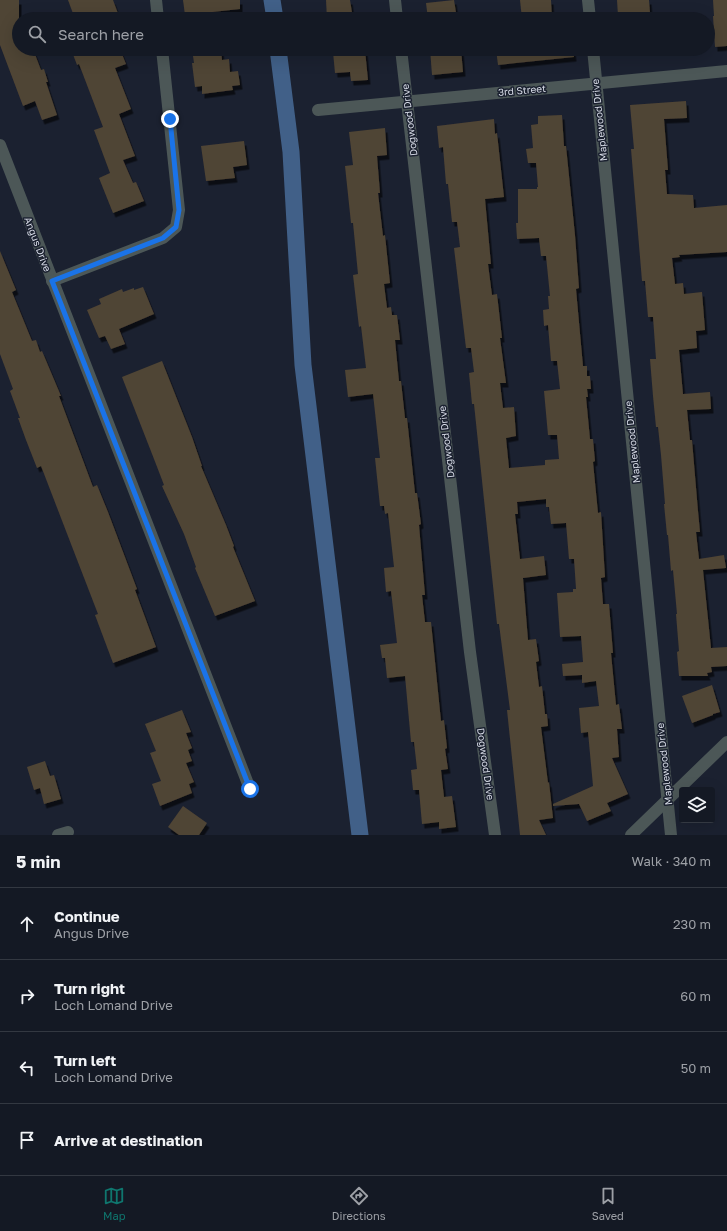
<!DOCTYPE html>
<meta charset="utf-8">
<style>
body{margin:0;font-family:"Golos Text",sans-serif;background:#212631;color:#f1f3f6}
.controls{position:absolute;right:12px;bottom:12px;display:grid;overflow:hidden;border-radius:4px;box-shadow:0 4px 16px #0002}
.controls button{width:36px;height:36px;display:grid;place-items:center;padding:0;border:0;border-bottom:1px solid #333841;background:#141924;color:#f1f3f6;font:20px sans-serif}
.stop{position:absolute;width:12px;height:12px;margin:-9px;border:3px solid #1a73e8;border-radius:50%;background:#fff}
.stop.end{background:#1a73e8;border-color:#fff;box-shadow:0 1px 4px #0008}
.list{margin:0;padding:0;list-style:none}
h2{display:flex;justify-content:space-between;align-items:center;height:52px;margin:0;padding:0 16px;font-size:17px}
h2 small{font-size:13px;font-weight:400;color:#9da0a6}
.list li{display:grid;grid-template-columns:26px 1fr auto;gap:12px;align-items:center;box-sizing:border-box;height:72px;padding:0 16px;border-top:1px solid #333841}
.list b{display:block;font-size:15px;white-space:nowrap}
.list p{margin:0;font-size:13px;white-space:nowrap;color:#9da0a6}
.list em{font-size:13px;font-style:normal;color:#9da0a6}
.icon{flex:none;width:22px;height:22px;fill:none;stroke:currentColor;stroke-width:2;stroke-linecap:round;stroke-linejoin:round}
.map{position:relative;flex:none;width:727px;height:835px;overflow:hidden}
.search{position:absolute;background:#141924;box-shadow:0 4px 16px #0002;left:12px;right:12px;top:12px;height:44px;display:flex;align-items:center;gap:10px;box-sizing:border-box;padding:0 14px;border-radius:22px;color:#9da0a6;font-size:15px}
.sheet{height:340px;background:#141924}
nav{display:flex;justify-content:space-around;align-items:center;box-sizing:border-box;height:56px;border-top:1px solid #333841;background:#141924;font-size:11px;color:#9da0a6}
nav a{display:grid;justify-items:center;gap:2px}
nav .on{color:#0f766e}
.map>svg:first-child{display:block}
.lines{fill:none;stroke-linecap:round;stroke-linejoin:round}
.canal{stroke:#416088;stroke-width:17}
.building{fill:#504434;filter:url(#shadow)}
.minor{stroke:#4c5757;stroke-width:12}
.route{stroke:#1a73e8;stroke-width:5}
.labels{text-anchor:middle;stroke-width:3;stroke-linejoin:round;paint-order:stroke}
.street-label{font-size:10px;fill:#d8dce7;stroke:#1b2130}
</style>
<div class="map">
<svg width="727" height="835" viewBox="0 0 727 835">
<defs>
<filter id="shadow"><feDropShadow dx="2.5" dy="4.5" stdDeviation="0" flood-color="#0009"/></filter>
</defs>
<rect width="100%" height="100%" fill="#1b2130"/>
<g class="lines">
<g class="canal">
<path d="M272 0 275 19"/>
<path d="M278 49 291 152 303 365 360 835"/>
</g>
</g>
<g class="building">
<path d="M0 0H19V49H33L41 70 44 69 48 82H46L57 115 42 120 35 101 23 106 0 45Z"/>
<path d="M68 0H113L120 19H75Z"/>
<path d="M183 0H240V9L185 15Z"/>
<path d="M326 0H350L353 19H327Z"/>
<path d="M454 0 457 19H428L426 3Z"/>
<path d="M520 0H551L552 19H522Z"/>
<path d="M617 0H649L650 13 618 16Z"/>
<path d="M713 0H727V46L715 47 713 16H714Z"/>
<path d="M71 49H120L126 64 115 68 131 109 119 114 135 156 123 160 133 183 136 182 144 201 113 213 99 178 110 173 94 130 103 127 79 64 77 65Z"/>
<path d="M192 49H221L222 60 229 59 230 72 238 71 240 85 232 86 233 90 202 94V86L195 87 192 63H194Z"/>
<path d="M430 49H461L463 72 432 75Z"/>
<path d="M496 49H573L574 57 498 65Z"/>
<path d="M365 50 368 80 351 81 350 72 335 73 333 52Z"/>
<path d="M686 101 687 118 664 119 668 170H665L667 194 693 195 694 208 727 205V252L679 255 680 257 672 258 675 284 683 283 684 294 702 292 705 330 696 331 697 348 679 350 683 394 710 392 711 409 687 410 690 440H692L698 511 700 532H696L699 559 724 555 726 568 703 570 711 648 727 647V666L711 667 712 672 707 673 708 676H679L677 652 679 651 676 614H677L673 570 671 571 668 535H667L664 504H665L661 455 658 427H656L653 396 650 359H656L653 317H648L645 281H642L631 149H634L630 105Z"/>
<path d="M562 115 564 146H566L575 235 579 288 576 289 583 366H587V376H590L591 389H587L588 397H586L590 439H593L595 461 593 462 598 513 601 512 605 577 601 578 603 604H609L613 653H611L616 705 619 704 622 729H617L619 757 612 758 628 794 607 803 611 811 587 821 579 804 553 806V804L593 786 588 732 581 733 579 708 599 706 596 681 582 683V675L563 676 562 664 583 662 581 636 560 637 557 593 573 592V589H576L574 559H569L566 523 551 524 549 507H546V499L517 502 518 514H515L520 559 544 556 546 575 523 578 528 640 536 639 539 661 536 662 539 687 542 686 545 714H547L548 726 541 727 548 783 549 782 553 818 539 820 546 835H520L507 710H510L499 624H497L474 404H472L469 373 474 372 471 348H466L454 248 460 247 457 222H452L448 184H446L443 147 439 148 437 126 494 119 495 134 497 133 504 197 485 199 491 264H488L492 295 497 294 502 338H500L506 383H500L503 408 514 407 516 436 506 438 509 468 545 465V460L559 459 557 435H548L544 391 560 389 557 361H551L548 325 544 326 543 310 549 309 548 296H550L546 256H541L539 238 517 239 516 223H518V189H537V187H538L536 163H528L526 149 533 148 531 125 538 124V116Z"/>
<path d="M385 128 387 155 377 156 380 193H378L383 236 385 235 390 283 384 284 387 308 391 307 392 315H397L400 340H395L399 381H401L405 418H407L415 493H417L421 524 419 525 425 595H422L425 622H431L441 721 444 720 447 748 445 749 448 769 441 770 444 797 452 796 456 827 439 829V822L422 824 419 790H413L411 770 417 769 414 742H411L405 676 387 678 385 658H382L380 645 397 643 391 591 386 592 384 568 394 567 388 513 385 514 384 506H380L375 458H380L373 394 348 397 345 370 366 368 361 326 359 327 353 275 358 274 353 223H351L345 166 353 165 349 132Z"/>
<path d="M244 141 247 165 233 167 235 178 206 181 201 146Z"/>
<path d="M0 251 16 290 12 292 32 341 36 340 40 352 42 351 61 396H59L93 487 97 485 108 512 137 589 135 590 156 647 113 663 95 615 98 614 76 557 41 466 37 468 26 440 18 418H20L10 391 13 389 0 354Z"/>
<path d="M143 287 154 314 119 329 125 344 111 349 105 336 99 338 87 310 101 304 99 299 122 289 123 292 134 288V290Z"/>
<path d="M162 361 192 437 202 466H201L226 525 234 546 233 547 255 601 215 616 195 568 196 567 184 534 162 486 164 485 154 459 122 377Z"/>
<path d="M712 685 720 712 713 714V715L692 723 682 696Z"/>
<path d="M182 710 191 732 186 733 192 748 188 750 192 761 186 763 194 782 189 784 192 793 160 806 152 784 161 781 150 753 156 751 145 724Z"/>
<path d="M45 761 50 776 54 775 61 799 44 804 40 788 34 790 27 767Z"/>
<path d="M183 806 207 823 199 835H179L168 827Z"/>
</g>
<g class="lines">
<g class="minor">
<path d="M156 0 158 19"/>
<path d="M395 0 397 19"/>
<path d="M588 0 590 19"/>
<path d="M401 49 470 652 495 835"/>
<path d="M593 49 671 835"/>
<path d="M318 110 727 71"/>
<path d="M0 145 250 789"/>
<path d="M52 281 163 238 176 227 179 210 162 49"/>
<path d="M58 835 68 832"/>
<path d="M631 835 727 742"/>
</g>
</g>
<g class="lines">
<path class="route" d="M170 119 179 210 176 227 163 238 52 281 250 789"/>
</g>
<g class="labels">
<g class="street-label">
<text transform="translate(522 90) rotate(-5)" y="4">3rd Street</text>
<text transform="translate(409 120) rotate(-97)" y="4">Dogwood Drive</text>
<text transform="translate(599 120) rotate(-96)" y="4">Maplewood Drive</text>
<text transform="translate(38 244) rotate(69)" y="4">Angus Drive</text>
<text transform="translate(446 442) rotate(-97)" y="4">Dogwood Drive</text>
<text transform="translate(632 442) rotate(-96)" y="4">Maplewood Drive</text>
<text transform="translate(486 764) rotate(82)" y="4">Dogwood Drive</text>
<text transform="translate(664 764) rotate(-96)" y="4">Maplewood Drive</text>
</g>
</g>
</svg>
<div class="controls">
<button><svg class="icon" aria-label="layers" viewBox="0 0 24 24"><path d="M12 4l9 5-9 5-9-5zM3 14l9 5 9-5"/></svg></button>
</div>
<div class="stop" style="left:250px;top:789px"></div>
<div class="stop end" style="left:170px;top:119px"></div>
<div class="search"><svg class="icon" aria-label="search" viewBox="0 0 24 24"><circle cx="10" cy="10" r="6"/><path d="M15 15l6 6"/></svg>Search here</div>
</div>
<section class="sheet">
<h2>5 min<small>Walk · 340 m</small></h2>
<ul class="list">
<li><svg class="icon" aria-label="ahead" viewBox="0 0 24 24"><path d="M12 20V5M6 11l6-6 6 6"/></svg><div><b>Continue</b><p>Angus Drive</p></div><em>230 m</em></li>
<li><svg class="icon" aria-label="right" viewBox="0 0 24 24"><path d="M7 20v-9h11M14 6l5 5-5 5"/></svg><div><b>Turn right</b><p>Loch Lomand Drive</p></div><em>60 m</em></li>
<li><svg class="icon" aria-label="left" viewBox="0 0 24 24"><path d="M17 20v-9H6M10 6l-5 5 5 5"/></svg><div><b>Turn left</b><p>Loch Lomand Drive</p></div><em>50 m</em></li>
<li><svg class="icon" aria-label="arrive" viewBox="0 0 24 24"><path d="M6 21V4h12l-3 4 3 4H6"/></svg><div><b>Arrive at destination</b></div></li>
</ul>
</section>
<nav>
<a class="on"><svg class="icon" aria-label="map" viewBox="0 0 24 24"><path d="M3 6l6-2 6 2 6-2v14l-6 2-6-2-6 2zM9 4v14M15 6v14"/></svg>Map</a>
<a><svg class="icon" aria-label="directions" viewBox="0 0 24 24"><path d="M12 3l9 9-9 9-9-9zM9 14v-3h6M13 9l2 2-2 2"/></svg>Directions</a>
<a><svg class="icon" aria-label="saved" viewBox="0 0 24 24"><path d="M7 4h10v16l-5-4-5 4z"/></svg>Saved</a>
</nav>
